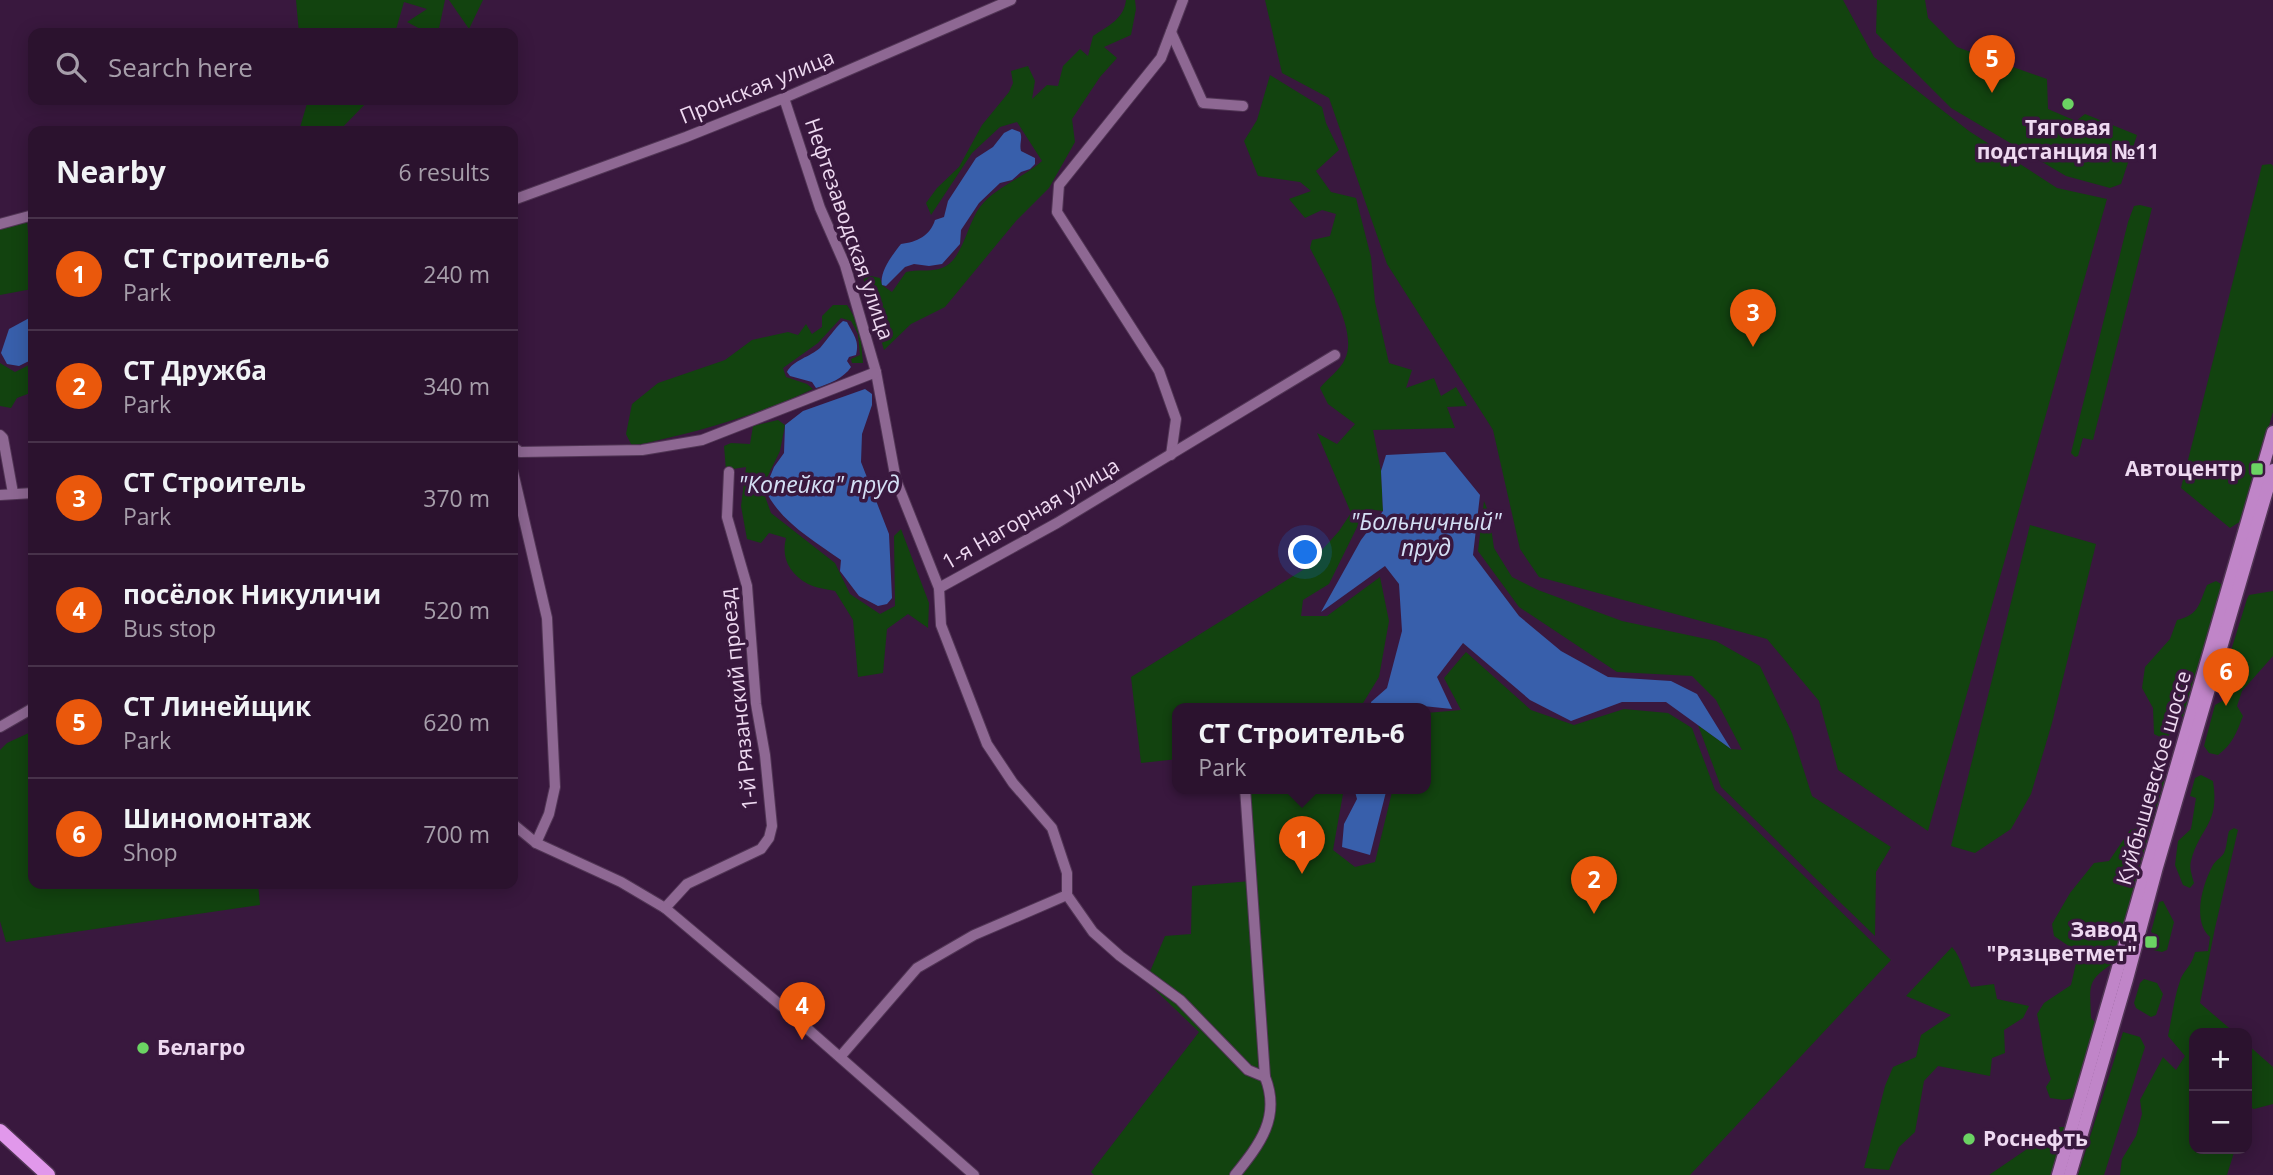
<!DOCTYPE html>
<meta charset="utf-8">
<style>
body{margin:0;font-family:"Open Sans",sans-serif;background:#331b36;color:#f1f3f6}
.controls{position:absolute;right:21px;bottom:21px;display:grid;overflow:hidden;border-radius:14px;box-shadow:0 4px 18px #0003}
.controls button{width:63px;height:63px;display:grid;place-items:center;padding:0;border:0;border-bottom:2px solid #47324a;background:#2b122e;color:#f1f3f6;font:35px sans-serif}
.you{position:absolute;left:1306px;top:553px;width:24px;height:24px;margin:-18px;border:5px solid #fff;border-radius:50%;background:#1a73e8;box-shadow:0 0 0 10px #1a73e833}
.badge{display:grid;place-items:center;width:46px;height:46px;border-radius:50%;background:#ea580c;color:#fff;font-size:23px;font-weight:700}
.pin{position:absolute;translate:-50% -58px;filter:drop-shadow(0 2px 4px #0008)}
.pin::after{content:'';position:absolute;top:37px;width:24px;height:21px;background:inherit;clip-path:polygon(0 0,100% 0,50% 100%)}
.popup{position:absolute;left:1172px;top:703px;width:259px;height:91px;box-sizing:border-box;display:grid;place-content:center;border-radius:14px;background:#2b122e;filter:drop-shadow(0 2px 5px #0005);font-size:23px;white-space:nowrap;color:#a69eaa}
.popup b{font-size:26px;color:#f1f3f6}
.popup::after{content:'';position:absolute;left:50%;top:100%;margin-left:-14px;border:14px solid transparent;border-top-color:#2b122e}
.list{margin:0;padding:0;list-style:none}
h2{display:flex;justify-content:space-between;align-items:center;height:91px;margin:0;padding:0 28px;font-size:30px}
h2 small{font-size:23px;font-weight:400;color:#a69eaa}
.list li{display:grid;grid-template-columns:46px 1fr auto;gap:21px;align-items:center;box-sizing:border-box;height:112px;padding:0 28px;border-top:2px solid #47324a}
.list b{display:block;font-size:26px;white-space:nowrap}
.list p{margin:0;font-size:23px;white-space:nowrap;color:#a69eaa}
.list em{font-size:23px;font-style:normal;color:#a69eaa}
.icon{flex:none;width:38px;height:38px;fill:none;stroke:currentColor;stroke-width:2;stroke-linecap:round;stroke-linejoin:round}
.map{position:relative;flex:none;width:2273px;height:1175px;overflow:hidden}
.search{position:absolute;background:#2b122e;box-shadow:0 4px 18px #0003;left:28px;top:28px;width:490px;height:77px;display:flex;align-items:center;gap:18px;box-sizing:border-box;padding:0 24px;border-radius:14px;color:#a69eaa;font-size:26px}
.panel{position:absolute;background:#2b122e;box-shadow:0 4px 18px #0003;left:28px;top:126px;width:490px;height:763px;border-radius:14px}
.map>svg:first-child{display:block}
.green{fill:#12430f}
.water{fill:#385fab}
.lines{fill:none;stroke-linecap:round;stroke-linejoin:round}
.minor-casing{stroke:#513555;stroke-width:12}
.major-casing{stroke:#513555;stroke-width:15}
.highway-casing{stroke:#513555;stroke-width:17}
.minor{stroke:#8e6893;stroke-width:10}
.major{stroke:#c085c8;stroke-width:12}
.highway{stroke:#e198eb;stroke-width:14}
.poi-dot{fill:#6bd363;stroke:#39183e;stroke-width:2.5}
.labels{text-anchor:middle;stroke-width:7;stroke-linejoin:round;paint-order:stroke}
.street-label{font-size:21px;fill:#eed9f1;stroke:#39183e}
.poi-label{font-size:21px;font-weight:bold;fill:#eed9f1;stroke:#39183e;text-anchor:end}
.water-label{font-size:23px;font-style:italic;fill:#d4e0f5;stroke:#39183e}
</style>
<div class="map">
<svg width="2273" height="1175" viewBox="0 0 2273 1175">
<rect width="100%" height="100%" fill="#39183e"/>
<g class="green">
<path d="M296 0H445L438 33H423L424 31 407 22 427 9 404 2 395 33H299Z"/>
<path d="M449 0H483L469 29Z"/>
<path d="M1126 0H1135L1136 9 1131 35 1104 47 1117 58 1100 77 1072 119 1075 142 1049 188 1016 221 945 307 911 324 884 350 862 274 880 278 882 285 892 292 906 272C917 269 928 272 939 269 963 263 966 225 980 207 995 187 1023 178 1042 161L1017 122 1000 127 972 153 931 215 926 203 937 188 959 167 982 125 1009 92 1013 83 1011 71 1028 66 1035 81 1032 99 1047 85 1058 86 1063 66 1080 49 1088 56 1093 36C1108 26 1124 19 1126 0Z"/>
<path d="M1265 0H1843L1874 57 1969 131 2057 188 2107 199 1928 831 1838 770 1819 701 1767 639 1539 577 1520 549 1493 430 1387 264 1329 98 1282 73Z"/>
<path d="M1877 0H1925L1928 18 1957 47 2047 79 2048 109 2076 121 2085 114 2137 135 2121 184 2110 188 2066 176 1951 108 1876 33Z"/>
<path d="M1270 75 1322 107 1326 123 1339 150 1316 171 1331 192 1356 198 1371 257 1375 302 1389 363 1412 370 1406 388 1434 378 1441 396 1456 387 1467 406 1447 407 1455 428 1373 430 1381 471 1383 511 1366 509 1329 584 1303 600 1301 616H1327L1380 577 1389 621 1379 677 1360 708H1178V759L1141 763 1131 677 1306 568 1339 531 1351 513 1317 433 1337 444 1355 424 1328 404 1320 388C1327 379 1341 369 1345 359 1359 330 1323 275 1310 248L1312 240 1330 236 1336 214 1322 210 1305 218 1289 199 1311 191 1300 182 1258 176 1244 141 1257 120Z"/>
<path d="M308 100H369L339 131H299Z"/>
<path d="M2271 164 2273 166V412L2241 521 2230 528 2181 488 2262 165Z"/>
<path d="M2140 205 2152 208 2095 432 2093 440 2083 438 2078 456 2075 457 2071 453 2078 424 2128 222 2134 206Z"/>
<path d="M27 219 32 289 0 295V226Z"/>
<path d="M833 305H847C861 326 861 339 863 363H852L851 359 860 355 858 334 851 321 841 318 818 343 783 368 786 377 807 384 813 389C756 416 694 433 632 446L626 434 632 404 658 383 725 360 752 340 788 332 798 335 806 324 812 334 822 327V316Z"/>
<path d="M0 363 15 372 33 363V392L17 398 11 408 0 406Z"/>
<path d="M778 420 785 425 780 451 762 488 771 513 835 563 850 594 880 614 895 606 894 536 901 529 929 603 928 628 908 614 887 629 883 673 858 677 853 620 835 591C827 589 815 588 808 584 789 573 781 558 786 538L769 533 761 543 747 539 741 506 746 467 726 470 724 446 731 443 750 444 753 426Z"/>
<path d="M1484 501 1489 514 1494 548 1512 577 1538 590 1622 621 1716 641 1760 666 1792 733 1812 796 1891 847 1876 872 1875 936 1721 787 1698 725 1731 749 1742 750 1716 700 1692 676 1617 672 1519 607 1478 551Z"/>
<path d="M2030 525 2096 544 2052 723 2031 794 2011 829 1975 853 1951 846Z"/>
<path d="M2216 581 2223 585 2187 713C2175 722 2177 731 2164 739L2154 734 2153 708 2142 688 2145 667 2170 639 2177 620C2199 615 2199 604 2207 585Z"/>
<path d="M2273 591V656L2242 691 2237 706 2243 716C2237 732 2232 745 2218 755L2209 753 2204 746 2215 705 2224 700 2230 688 2229 657 2247 599 2249 595Z"/>
<path d="M1466 652 1531 710 1574 725 1624 709 1668 713 1692 728 1715 790 1891 960 1690 1175H1094L1091 1172 1199 1032 1146 981 1165 936 1191 934 1192 886 1251 881 1243 788H1344L1333 850 1355 867 1375 862 1393 788H1426V713L1461 710 1444 678Z"/>
<path d="M33 731V884H258L260 905 6 942 0 921V750L7 743Z"/>
<path d="M2164 774 2168 778 2115 962C2086 981 2090 984 2091 1018L2097 1024 2077 1097 2064 1100 2050 1098 2046 1087 2051 1079C2043 1059 2042 1036 2037 1014L2044 1003 2071 985 2077 959 2076 951 2054 936 2052 924 2070 893 2094 863 2109 861 2130 830 2143 827 2159 778Z"/>
<path d="M2201 775 2213 781C2220 825 2200 826 2191 861 2189 867 2192 876 2194 883L2190 888 2183 885 2175 865 2178 841 2191 829 2196 798 2190 796 2195 778Z"/>
<path d="M2234 828 2238 830 2215 928 2200 1003 2235 1033H2194V1149H2235L2227 1175H2120L2122 1159 2136 1136 2142 1114 2140 1100 2163 1057 2176 1070 2185 1056 2168 1036C2172 1017 2174 998 2180 981 2184 969 2191 968 2195 952L2208 951 2210 937C2192 921 2202 885 2213 865 2216 860 2221 858 2224 853 2227 847 2227 837 2229 831Z"/>
<path d="M2163 901 2174 922 2167 950 2162 952 2153 950 2157 935 2151 932 2159 902Z"/>
<path d="M1952 947C1963 960 1963 972 1971 987L1994 984 1997 999 2029 1006 2023 1018 2004 1030 2005 1053 1992 1058 1990 1076 1938 1066 1924 1081 1915 1132 1899 1147 1889 1170 1864 1168 1885 1086 1893 1067 1916 1057 1921 1035 1951 1015 1906 996Z"/>
<path d="M2144 979 2157 983 2163 994 2156 1015 2151 1017 2136 1008 2134 1003 2140 983Z"/>
<path d="M2123 1032 2140 1037 2145 1047 2104 1175H2078Z"/>
<path d="M2247 1044 2273 1067V1104L2254 1109 2247 1106Z"/>
<path d="M2059 1127H2064L2067 1131 2054 1175H1989Z"/>
</g>
<g class="water">
<path d="M1012 129 1020 132C1023 138 1019 144 1021 151L1035 158V164L1030 169 1021 172 1012 180 1000 183 979 203 961 230 960 244 942 264 929 266 914 264 905 267 886 286 882 285C879 272 893 254 901 244 917 242 930 236 935 220L944 217 948 201 976 158 993 147 1004 133Z"/>
<path d="M33 316V359L19 366 7 364 1 353 9 329Z"/>
<path d="M843 321 847 322C853 334 860 341 856 355L849 357 847 361 851 367C844 378 829 384 816 388L812 382 790 376 787 372C793 360 810 357 820 348 828 339 834 329 843 321Z"/>
<path d="M865 389 872 394V405L862 434 861 462 889 534 892 598 887 604 878 606 859 596 840 571 841 560C813 540 779 521 765 489L774 467 784 453 785 425 803 411Z"/>
<path d="M1445 452 1480 495 1473 555 1519 616 1561 651 1608 677 1671 681 1697 694 1731 749 1666 702H1622L1571 721 1530 700 1463 643 1437 677 1452 709 1423 706 1372 708 1371 702 1387 688 1402 631 1399 584 1385 566 1321 612 1361 540 1383 511 1381 471 1386 455Z"/>
<path d="M1354 788H1387L1370 855 1342 847 1344 824 1357 799Z"/>
</g>
<g class="lines">
<defs>
<g id="minor">
<path d="M1171 32 1203 103 1243 106"/>
<path d="M784 98 820 208 845 265 876 372 896 480 939 588 941 625 987 744 1013 783 1052 828 1067 873V895L1093 932 1120 956 1180 1000 1248 1070 1265 1077"/>
<path d="M513 200 686 137 784 98 1011 0"/>
<path d="M0 224 33 215"/>
<path d="M0 435 3 438 13 493"/>
<path d="M513 447 520 452 642 450 702 440 876 372"/>
<path d="M1171 455 1176 419 1159 371 1057 212 1059 185 1161 58 1183 0"/>
<path d="M513 472 547 618 555 787 549 814 536 843"/>
<path d="M0 495 33 493"/>
<path d="M939 588 1057 523 1335 355"/>
<path d="M0 727 33 708"/>
<path d="M513 824 536 843 621 882 665 908 785 1009 974 1175"/>
<path d="M665 908 687 884 761 849 769 838 772 826 765 755 756 704 747 586 727 517 729 472"/>
<path d="M840 1057 917 968 974 935 1067 895"/>
<path d="M1235 1175C1260 1144 1281 1117 1265 1077L1245 788"/>
</g>
<g id="major">
<path d="M2058 1175 2273 432"/>
<path d="M2070 1175 2127 979 2157 867 2273 470"/>
</g>
<path id="highway" d="M0 1131 48 1175"/>
</defs>
<use href="#minor" class="minor-casing"/>
<use href="#major" class="major-casing"/>
<use href="#highway" class="highway-casing"/>
<use href="#minor" class="minor"/>
<use href="#major" class="major"/>
<use href="#highway" class="highway"/>
</g>
<g class="poi-dot">
<circle cx="2068" cy="104" r="7"/>
<rect x="2250" y="462" width="14" height="14" rx="3.5"/>
<rect x="2144" y="935" width="14" height="14" rx="3.5"/>
<circle cx="143" cy="1048" r="7"/>
<circle cx="1969" cy="1139" r="7"/>
</g>
<g class="labels">
<g class="street-label">
<text transform="translate(757 87) rotate(-22)" y="7">Пронская улица</text>
<text transform="translate(849 229) rotate(71)" y="7">Нефтезаводская улица</text>
<text transform="translate(1031 514) rotate(-30)" y="7">1-я Нагорная улица</text>
<text transform="translate(739 699) rotate(-96)" y="7">1-й Рязанский проезд</text>
<text transform="translate(2154 778) rotate(-74)" y="7">Куйбышевское шоссе</text>
</g>
<g class="poi-label">
<text x="2068" y="135" text-anchor="middle">Тяговая<tspan x="2068" dy="24">подстанция №11</tspan></text>
<text x="2243" y="476">Автоцентр</text>
<text x="2137" y="937">Завод<tspan x="2137" dy="24">"Рязцветмет"</tspan></text>
<text x="157" y="1055" text-anchor="start">Белагро</text>
<text x="1983" y="1146" text-anchor="start">Роснефть</text>
</g>
<g class="water-label">
<text x="819" y="493">"Копейка" пруд</text>
<text x="1426" y="530">"Больничный"<tspan x="1426" dy="26">пруд</tspan></text>
</g>
</g>
</svg>
<div class="controls">
<button>+</button>
<button>−</button>
</div>
<div class="you"></div>
<div class="pin badge" style="left:1302px;top:874px">1</div>
<div class="popup"><b>СТ Строитель-6</b>Park</div>
<div class="pin badge" style="left:1594px;top:914px">2</div>
<div class="pin badge" style="left:1753px;top:347px">3</div>
<div class="pin badge" style="left:802px;top:1040px">4</div>
<div class="pin badge" style="left:1992px;top:93px">5</div>
<div class="pin badge" style="left:2226px;top:706px">6</div>
<div class="search"><svg class="icon" aria-label="search" viewBox="0 0 24 24"><circle cx="10" cy="10" r="6"/><path d="M15 15l6 6"/></svg>Search here</div>
<section class="panel">
<h2>Nearby<small>6 results</small></h2>
<ul class="list">
<li><span class="badge">1</span><div><b>СТ Строитель-6</b><p>Park</p></div><em>240 m</em></li>
<li><span class="badge">2</span><div><b>СТ Дружба</b><p>Park</p></div><em>340 m</em></li>
<li><span class="badge">3</span><div><b>СТ Строитель</b><p>Park</p></div><em>370 m</em></li>
<li><span class="badge">4</span><div><b>посёлок Никуличи</b><p>Bus stop</p></div><em>520 m</em></li>
<li><span class="badge">5</span><div><b>СТ Линейщик</b><p>Park</p></div><em>620 m</em></li>
<li><span class="badge">6</span><div><b>Шиномонтаж</b><p>Shop</p></div><em>700 m</em></li>
</ul>
</section>
</div>
